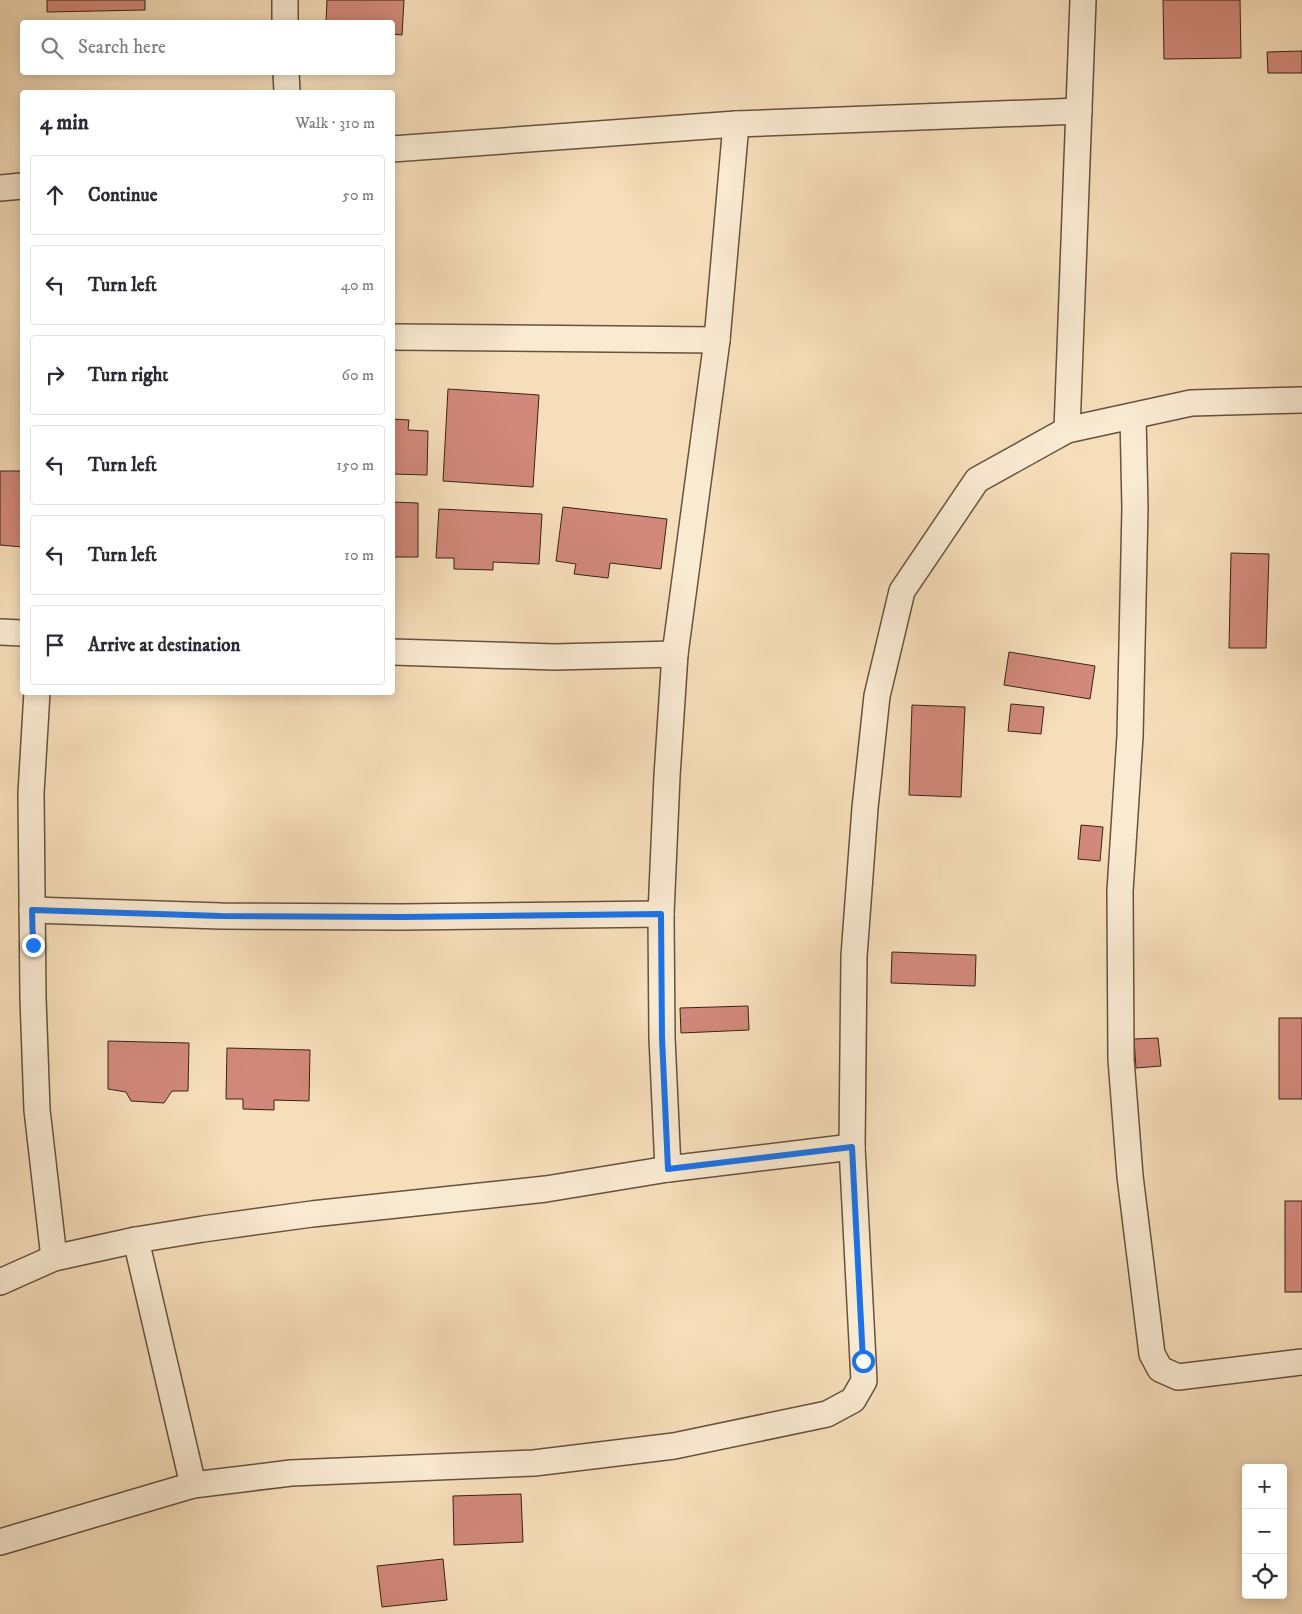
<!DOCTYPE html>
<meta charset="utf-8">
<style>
body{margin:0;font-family:"IM FELL DW Pica",serif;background:#f7f7f7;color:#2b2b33}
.controls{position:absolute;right:15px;bottom:15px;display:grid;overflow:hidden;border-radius:5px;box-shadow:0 2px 12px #0003}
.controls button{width:45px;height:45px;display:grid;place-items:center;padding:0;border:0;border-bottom:1px solid #e1e1e2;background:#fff;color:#2b2b33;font:25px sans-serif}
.stop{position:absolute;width:15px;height:15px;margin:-11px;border:4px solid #1a73e8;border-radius:50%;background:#fff}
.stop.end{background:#1a73e8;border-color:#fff;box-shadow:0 1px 5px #0008}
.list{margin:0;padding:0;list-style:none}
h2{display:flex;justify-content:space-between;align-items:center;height:65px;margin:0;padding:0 20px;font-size:21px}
h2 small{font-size:16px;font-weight:400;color:#7c7c81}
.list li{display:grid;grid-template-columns:32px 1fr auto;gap:15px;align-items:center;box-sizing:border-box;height:80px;margin:0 10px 10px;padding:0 10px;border:1px solid #e1e1e2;border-radius:5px}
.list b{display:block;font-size:19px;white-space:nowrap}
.list em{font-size:16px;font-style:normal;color:#7c7c81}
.icon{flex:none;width:28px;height:28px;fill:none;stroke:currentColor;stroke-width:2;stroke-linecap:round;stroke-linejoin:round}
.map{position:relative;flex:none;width:1302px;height:1614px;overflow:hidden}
.search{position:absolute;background:#fff;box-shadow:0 2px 12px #0003;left:20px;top:20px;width:375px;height:55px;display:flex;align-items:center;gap:12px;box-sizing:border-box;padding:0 18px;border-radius:5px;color:#7c7c81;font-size:19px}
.panel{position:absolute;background:#fff;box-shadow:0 2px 12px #0003;left:20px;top:90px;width:375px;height:605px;border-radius:5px}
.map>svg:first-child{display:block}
.building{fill:#d2897b;stroke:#372314}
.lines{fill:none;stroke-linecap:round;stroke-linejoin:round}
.street-casing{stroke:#67523e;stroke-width:28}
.street{stroke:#f9ead2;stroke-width:25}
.route{stroke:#1a73e8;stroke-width:6}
</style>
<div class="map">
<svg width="1302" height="1614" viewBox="0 0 1302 1614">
<rect width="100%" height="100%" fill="#f6deba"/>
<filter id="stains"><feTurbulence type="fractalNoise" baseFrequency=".004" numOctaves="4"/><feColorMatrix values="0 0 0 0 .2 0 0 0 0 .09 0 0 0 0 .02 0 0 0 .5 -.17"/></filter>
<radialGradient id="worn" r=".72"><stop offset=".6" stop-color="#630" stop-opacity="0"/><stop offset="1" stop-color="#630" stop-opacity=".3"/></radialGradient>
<g class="building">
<path d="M47 0H145V10L47 12Z"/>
<path d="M327 0H404L402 35 392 34V22H326Z"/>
<path d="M1163 0H1240L1241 58 1164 59Z"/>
<path d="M1302 51V73H1268L1267 52Z"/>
<path d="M448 389 539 395 533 487 443 481Z"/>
<path d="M392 419 409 420 408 430 428 431 427 475 392 474Z"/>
<path d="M0 471H22V547L0 545Z"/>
<path d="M392 502 418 503V557H392Z"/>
<path d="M563 507 667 519 661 569 610 563 608 578 574 574 576 564 556 561Z"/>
<path d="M439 509 542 514 539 564 493 562V570L454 569V558H436Z"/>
<path d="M1231 553 1269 554 1266 648H1229Z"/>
<path d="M1009 652 1095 666 1090 699 1004 685Z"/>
<path d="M1011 704 1044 707 1041 734 1008 731Z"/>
<path d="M912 705 965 707 961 797 909 795Z"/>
<path d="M1081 825 1103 827 1100 861 1078 859Z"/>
<path d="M892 952 976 955 975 986 891 983Z"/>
<path d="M748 1006 749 1030 681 1033 680 1008Z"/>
<rect x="1279" y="1018" width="23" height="81"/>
<path d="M1158 1038 1161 1066 1136 1068 1134 1039Z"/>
<path d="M108 1041 189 1043 188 1091H172L164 1103 131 1101 126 1092 108 1089Z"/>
<path d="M227 1048 310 1050 309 1101 274 1100V1110L243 1109V1099H226Z"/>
<rect x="1285" y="1201" width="17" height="91"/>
<path d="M521 1494 523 1542 454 1545 453 1496Z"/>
<path d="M443 1559 447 1600 382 1607 377 1566Z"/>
</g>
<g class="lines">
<defs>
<g id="street">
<path d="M285 0V22"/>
<path d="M286 72 287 92"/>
<path d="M392 149 736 124 1079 111"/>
<path d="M0 188 22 186"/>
<path d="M392 337 717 340"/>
<path d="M1133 416 1135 508 1130 736 1120 891 1121 1059 1130 1176 1152 1354 1160 1369 1178 1377 1302 1362"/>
<path d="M1067 430 1083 0"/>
<path d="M0 632 22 633"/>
<path d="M392 652 555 657 675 654"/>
<path d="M37 692 31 793 33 998 37 1110 54 1258"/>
<path d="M32 910 221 916 402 917 661 914"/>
<path d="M668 1169 662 1038 661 914 667 776 675 654 717 340 736 124"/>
<path d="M136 1240 193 1485"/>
<path d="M0 1282 54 1258 136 1240 203 1229 312 1214 546 1189 668 1169 852 1147"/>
<path d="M0 1542 193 1485 291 1473 534 1463 674 1446 827 1414 853 1400 864 1381 852 1147 854 956 865 808 877 696 902 591 977 480 1067 430 1191 403 1302 400"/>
</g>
</defs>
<use href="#street" class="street-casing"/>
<use href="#street" class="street"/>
</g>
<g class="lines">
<path class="route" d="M33 945 32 910 221 916 402 917 661 914 662 1038 668 1169 852 1147 863 1361"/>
</g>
<rect width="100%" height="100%" filter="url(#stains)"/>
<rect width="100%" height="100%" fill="url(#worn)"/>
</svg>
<div class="controls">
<button>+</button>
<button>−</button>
<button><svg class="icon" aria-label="locate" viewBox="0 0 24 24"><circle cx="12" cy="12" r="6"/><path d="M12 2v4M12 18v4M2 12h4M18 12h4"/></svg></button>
</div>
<div class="stop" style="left:863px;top:1361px"></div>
<div class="stop end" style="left:33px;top:945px"></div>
<div class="search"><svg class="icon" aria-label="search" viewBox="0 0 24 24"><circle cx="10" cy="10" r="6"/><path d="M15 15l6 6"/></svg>Search here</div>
<section class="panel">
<h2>4 min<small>Walk · 310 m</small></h2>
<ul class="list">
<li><svg class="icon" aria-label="ahead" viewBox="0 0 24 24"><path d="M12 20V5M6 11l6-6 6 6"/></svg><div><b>Continue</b></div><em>50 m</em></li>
<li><svg class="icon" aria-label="left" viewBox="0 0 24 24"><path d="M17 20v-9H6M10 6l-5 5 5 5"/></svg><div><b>Turn left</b></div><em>40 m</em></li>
<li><svg class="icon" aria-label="right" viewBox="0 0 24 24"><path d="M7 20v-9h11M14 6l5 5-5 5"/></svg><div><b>Turn right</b></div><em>60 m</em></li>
<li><svg class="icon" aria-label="left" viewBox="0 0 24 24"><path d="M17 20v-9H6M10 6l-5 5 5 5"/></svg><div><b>Turn left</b></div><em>150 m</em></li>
<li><svg class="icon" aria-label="left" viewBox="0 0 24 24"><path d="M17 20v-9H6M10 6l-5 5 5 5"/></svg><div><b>Turn left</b></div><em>10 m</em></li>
<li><svg class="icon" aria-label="arrive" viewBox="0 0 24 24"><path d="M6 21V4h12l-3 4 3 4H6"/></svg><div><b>Arrive at destination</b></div></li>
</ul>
</section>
</div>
